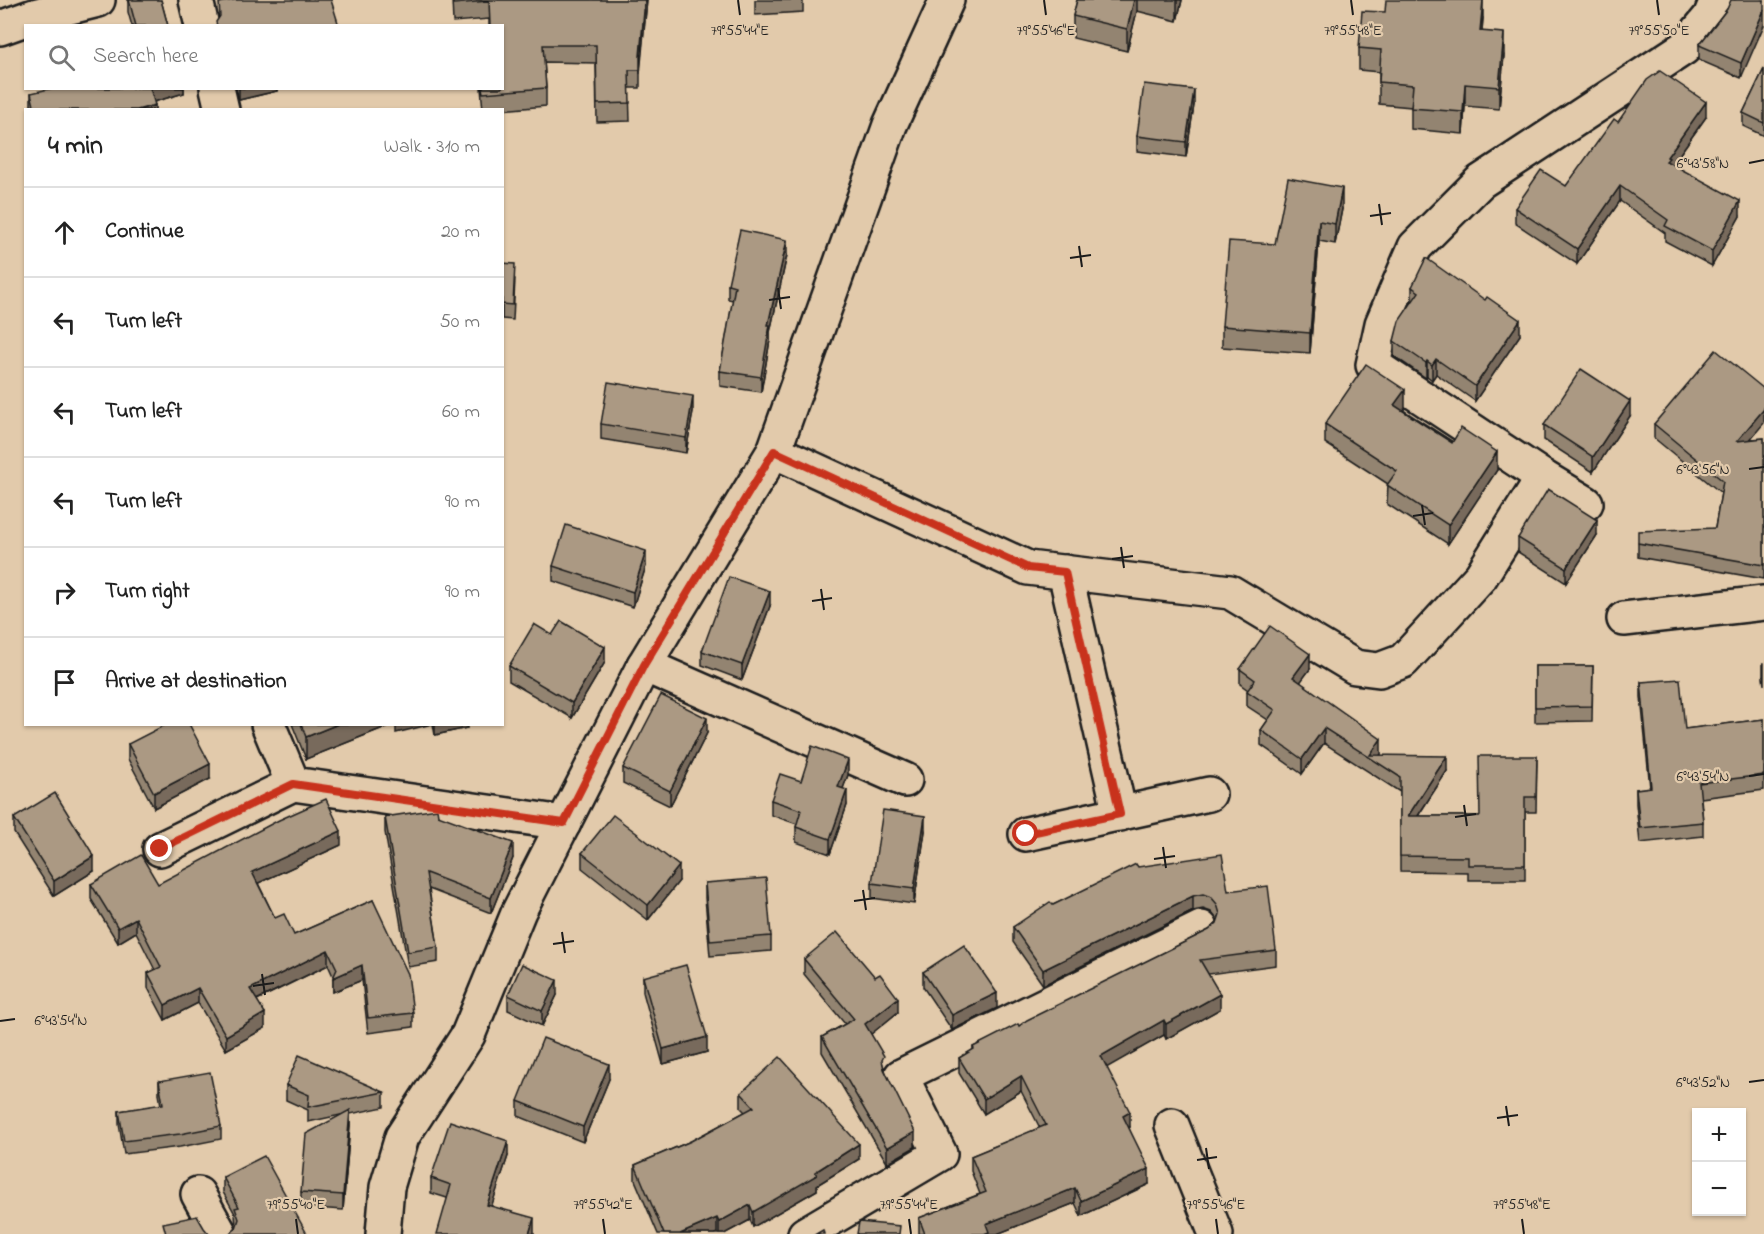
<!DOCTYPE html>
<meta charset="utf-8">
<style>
body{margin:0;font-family:"Indie Flower",sans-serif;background:#f6f6f6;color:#222}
.controls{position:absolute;right:18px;bottom:18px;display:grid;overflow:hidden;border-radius:0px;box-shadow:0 2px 4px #0004}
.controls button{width:54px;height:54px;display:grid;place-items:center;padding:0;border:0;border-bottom:2px solid #e0e0e0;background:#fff;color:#222;font:30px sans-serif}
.stop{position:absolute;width:18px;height:18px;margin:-14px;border:4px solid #c8321e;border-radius:50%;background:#fff}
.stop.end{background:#c8321e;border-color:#fff;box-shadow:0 2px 6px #0008}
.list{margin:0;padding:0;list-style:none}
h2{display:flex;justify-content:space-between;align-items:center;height:78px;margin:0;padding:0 24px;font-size:26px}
h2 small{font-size:20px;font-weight:400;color:#767676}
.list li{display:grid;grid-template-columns:39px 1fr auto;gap:18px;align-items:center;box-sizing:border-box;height:90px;padding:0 24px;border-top:2px solid #e0e0e0}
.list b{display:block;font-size:22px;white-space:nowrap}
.list em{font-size:20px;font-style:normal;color:#767676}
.icon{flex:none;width:33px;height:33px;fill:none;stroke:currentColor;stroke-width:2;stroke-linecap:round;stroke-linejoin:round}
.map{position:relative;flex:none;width:1764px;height:1234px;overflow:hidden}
.search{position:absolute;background:#fff;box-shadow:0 2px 4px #0004;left:24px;top:24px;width:480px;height:66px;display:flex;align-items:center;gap:15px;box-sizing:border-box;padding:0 21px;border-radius:0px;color:#767676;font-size:22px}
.panel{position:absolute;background:#fff;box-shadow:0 2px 4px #0004;left:24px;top:108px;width:480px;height:618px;border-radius:0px}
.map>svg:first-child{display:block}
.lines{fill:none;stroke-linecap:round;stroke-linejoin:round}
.minor-casing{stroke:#1c1c1c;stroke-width:38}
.minor{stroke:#e2caab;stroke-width:33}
.wall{fill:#938471;stroke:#1c1c1c;stroke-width:1.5}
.shaded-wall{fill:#786b5c;stroke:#1c1c1c;stroke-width:1.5}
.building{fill:#ab9983;stroke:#1c1c1c;stroke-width:1.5}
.route{stroke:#c8321e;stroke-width:8}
.ticks{fill:none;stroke:#1c1c1c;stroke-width:2}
.ticks-label{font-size:15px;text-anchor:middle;fill:#1c1c1c;stroke:#e2caab;stroke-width:4.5;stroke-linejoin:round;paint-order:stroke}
</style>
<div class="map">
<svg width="1764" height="1234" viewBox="0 0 1764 1234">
<rect width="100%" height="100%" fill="#e2caab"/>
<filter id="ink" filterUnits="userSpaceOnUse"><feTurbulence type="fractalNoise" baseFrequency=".0167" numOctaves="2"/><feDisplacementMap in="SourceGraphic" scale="12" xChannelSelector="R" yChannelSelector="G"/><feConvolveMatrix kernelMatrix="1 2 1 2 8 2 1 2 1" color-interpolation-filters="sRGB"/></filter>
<g filter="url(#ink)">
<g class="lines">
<defs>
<g id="minor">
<path d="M196 0 202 26"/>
<path d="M0 28 34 16 98 0"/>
<path d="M217 88 222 110"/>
<path d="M774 451 1028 568 1230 592 1355 667 1379 670 1403 661 1481 576 1543 477 1373 365 1382 324 1415 247 1480 182 1684 48 1710 17 1717 0"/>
<path d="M1543 477 1586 503"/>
<path d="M1065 572 1120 814"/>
<path d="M1624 619 1764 603"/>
<path d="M644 665 905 780"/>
<path d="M268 724 293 784"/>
<path d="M1026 834 1209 794"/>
<path d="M160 849 293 784 564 823"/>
<path d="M1172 1125 1216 1234"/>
<path d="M198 1194 220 1234"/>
<path d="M383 1234 387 1187 402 1137 468 1035 519 911 644 665 774 451 890 125 947 0"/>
<path d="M805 1234 940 1154 901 1076 1201 928"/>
</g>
</defs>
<use href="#minor" class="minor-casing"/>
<use href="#minor" class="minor"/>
</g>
<g class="wall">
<path d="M128 0H161L168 26H132L128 12Z"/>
<path d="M452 0H647L640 69V88H629L630 121 597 122 596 63 544 62 546 88V106L501 110H483L481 88H502V26H489V19L453 22Z"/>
<path d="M755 0H803V12L755 15Z"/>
<path d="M1077 0H1182L1177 21 1137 11 1127 51 1073 38V16Z"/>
<path d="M1764 0 1741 78 1699 60V45L1727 9Z"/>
<path d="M1483 18 1482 31 1504 55 1499 109 1465 106 1463 134 1411 129V107L1379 104V72L1359 70V48Z"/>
<path d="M1764 69V136L1743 126V113Z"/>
<path d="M184 88V93L154 102 155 110H31V93Z"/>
<path d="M236 88H277V91L239 100Z"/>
<path d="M1194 105 1186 157 1137 151V136Z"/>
<path d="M1706 117 1672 165 1740 216 1712 266 1665 241V233L1620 201 1577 264 1515 223V208L1566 186 1618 122Z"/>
<path d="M1342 209 1335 244 1319 241 1310 353 1222 347V326L1275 244Z"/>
<path d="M787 255 770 332V340L761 392 720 386V371L733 300 728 299V284Z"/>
<path d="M502 263 515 279 513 320 502 319Z"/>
<path d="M1412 287 1520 335 1475 401 1436 374 1432 380 1427 376 1426 378 1394 356V341L1412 302Z"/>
<path d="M1405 408 1403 410 1497 470 1448 544 1387 504 1388 484 1325 443V424Z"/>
<path d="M693 411 686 453 601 439V424Z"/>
<path d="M1630 416 1593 472 1544 440V425Z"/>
<path d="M1654 424 1751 439 1764 438V579L1638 557V543L1715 528 1721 493 1654 438Z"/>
<path d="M1597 535 1566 583 1518 552V538Z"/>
<path d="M553 566H646L633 607 553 581Z"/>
<path d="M770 606 742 680 702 665V651Z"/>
<path d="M552 635 605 662 572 718 509 681V666Z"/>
<path d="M1763 663H1764V685L1763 678Z"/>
<path d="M1535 666H1593L1592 721 1535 722Z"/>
<path d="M1240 669H1310L1300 682 1381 754 1380 756 1447 771 1418 816H1480L1537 756 1536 812H1525V880H1468V872L1400 871V792L1324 743 1302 774 1261 745V730L1268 720 1247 706V691L1248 690 1240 684Z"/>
<path d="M1641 682 1685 729 1764 719V790L1701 798 1703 822V836L1640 843 1636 804V789L1650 788 1641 697Z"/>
<path d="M292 724H393L306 759Z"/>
<path d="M433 724H467V728L435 735Z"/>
<path d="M707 733 670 806 623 783V768Z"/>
<path d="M128 744 210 779 154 808 128 759Z"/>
<path d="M848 775 843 788 847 805 830 854 796 842V827L797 824 771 815V800L801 781Z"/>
<path d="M385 817 513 858 491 913 429 889 438 947V962L408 967 385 832Z"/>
<path d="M14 818 94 871 54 896 14 833Z"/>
<path d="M925 831 914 904 872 898V883Z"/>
<path d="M341 845 258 883 275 918 294 935 373 900 413 1013V1027L368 1033 362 980 333 992V976L328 965 257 1000 265 1028 226 1050 198 1003 165 1020 148 988V973L155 970 136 932 118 943 91 899V884H158Z"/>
<path d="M582 853 679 881 648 920 582 868Z"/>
<path d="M1138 867 1228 891 1276 950V965L1208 974 1220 1009 1166 1039 1164 1035 1106 1067 1130 1127 1129 1128 1149 1184 1081 1216 1075 1203 997 1234H919V1218L980 1194 971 1171V1156L1040 1128 1021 1091 984 1114 959 1073V1058L973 1050V1047L1019 1026 1209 930 1217 923V919L1211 912 1203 909 1193 911 1043 985 1013 942V927L1053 905Z"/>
<path d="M705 883 771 936V951L710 956 705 898Z"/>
<path d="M804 959 898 1012 871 1034 915 1147 887 1163 822 1052V1037L845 1024 804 974Z"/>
<path d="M923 972 997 1008 952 1030 923 987Z"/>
<path d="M643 977 707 1052 663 1064 643 992Z"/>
<path d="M508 995H557L542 1026 508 1010Z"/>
<path d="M609 1079 583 1142 518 1116V1101Z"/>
<path d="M159 1081 221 1126V1139L180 1147 124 1154 119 1124V1111L161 1105 159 1094Z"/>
<path d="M286 1085 384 1092V1107L350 1114V1125L343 1210 301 1207V1192L340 1115 308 1122V1110L286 1100Z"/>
<path d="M741 1093 859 1159 817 1185V1190L753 1227 750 1220 724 1234H658L635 1180V1165L691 1141 745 1112 741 1108Z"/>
<path d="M508 1156 491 1206 534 1233 447 1198 431 1193V1178Z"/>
<path d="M223 1177 307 1234 236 1228 235 1214 223 1192Z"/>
</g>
<g class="shaded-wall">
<path d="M645 0H647L640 74V56Z"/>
<path d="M1134 0H1137V11L1127 51V29Z"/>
<path d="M1177 0H1182L1177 21Z"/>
<path d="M1483 0V18L1480 52V31Z"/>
<path d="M1764 10V25L1741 78V63Z"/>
<path d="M1504 33V55L1499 109V87Z"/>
<path d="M1465 84V106L1463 134V112Z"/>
<path d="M150 88H184V93L150 103Z"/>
<path d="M239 88H277V91L239 100Z"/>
<path d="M1194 90V105L1186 157V142Z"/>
<path d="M1706 102V117L1669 169 1666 161 1667 157Z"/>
<path d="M155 105V110H137Z"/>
<path d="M1620 186V201L1577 264V249Z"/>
<path d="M1342 188V209L1335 244V224Z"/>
<path d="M1740 201V216L1712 266V251Z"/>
<path d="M1319 221V241L1310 353V333Z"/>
<path d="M787 240V255L770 332V340L761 392V377L768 325Z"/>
<path d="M1520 320V335L1475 401V386Z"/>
<path d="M1436 359V374L1432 380V365Z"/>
<path d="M1427 361V376L1426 378V363Z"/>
<path d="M1405 390V408L1394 423V405Z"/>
<path d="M693 396V411L686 453V438Z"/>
<path d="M1630 401V416L1593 472V457Z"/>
<path d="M1764 409V423L1737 455V441Z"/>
<path d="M1497 452V470L1448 544V525Z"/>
<path d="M1597 520V535L1566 583V568Z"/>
<path d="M646 551V566L633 607V592Z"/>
<path d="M770 591V606L742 680V665Z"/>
<path d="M605 647V662L572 718V703Z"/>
<path d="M1310 654V669L1293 692V677Z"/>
<path d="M707 718V733L670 806V791Z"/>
<path d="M338 724H393L306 759V737Z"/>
<path d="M396 724H432L396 733Z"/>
<path d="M435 724H467V728L435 735Z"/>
<path d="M1324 728V743L1302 774V759Z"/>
<path d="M1381 739V754L1376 761 1370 755Z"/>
<path d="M1447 756V771L1408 831V816Z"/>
<path d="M848 760V775L838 802V787Z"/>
<path d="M210 764V779L154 808V793Z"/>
<path d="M847 790V805L830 854V839Z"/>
<path d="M925 816V831L914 904V889Z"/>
<path d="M341 831V845L252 886V872Z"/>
<path d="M513 843V858L491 913V898Z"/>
<path d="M94 856V871L54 896V881Z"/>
<path d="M679 866V881L648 920V905Z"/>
<path d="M1193 896V911L1043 985V970Z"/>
<path d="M136 918V932L118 943V928Z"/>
<path d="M328 950V965L250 1003V989Z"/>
<path d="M362 965V980L333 992V978Z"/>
<path d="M557 980V995L542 1026V1011Z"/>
<path d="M198 988V1003L165 1020V1005Z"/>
<path d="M997 993V1008L952 1030V1015Z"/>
<path d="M1220 994V1009L1166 1039V1024Z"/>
<path d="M898 998V1012L865 1039V1024Z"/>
<path d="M265 1013V1028L226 1050V1036Z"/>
<path d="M1164 1020V1035L1101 1071V1056Z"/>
<path d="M707 1037V1052L663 1064V1049Z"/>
<path d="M609 1064V1079L583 1142V1127Z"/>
<path d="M1021 1076V1091L984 1114V1099Z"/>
<path d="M350 1110V1125L343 1210V1195Z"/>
<path d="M1130 1112V1127L1123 1131V1116Z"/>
<path d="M915 1132V1147L887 1163V1148Z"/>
<path d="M508 1141V1156L487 1220V1205Z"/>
<path d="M859 1144V1159L817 1185V1190L753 1227V1212Z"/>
<path d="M1149 1169V1184L1081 1216V1201Z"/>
<path d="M1075 1188V1203L997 1234H984L986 1224Z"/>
<path d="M750 1205V1220L724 1234H719V1222Z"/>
<path d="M534 1218V1233L533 1234H529Z"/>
<path d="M717 1218V1233L715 1234H680Z"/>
</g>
<g class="building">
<path d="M129 0H161L168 26H136Z"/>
<path d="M234 0H331L339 26H217L216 22 220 16 219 3Z"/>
<path d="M453 0H645L640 56V70H629L630 103 597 104 596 45H543L546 88 483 93 482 88H502V26H490L489 1 453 4Z"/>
<path d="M1077 0H1134L1127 29 1073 16Z"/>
<path d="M1386 0H1483L1480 31 1504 33 1499 87 1465 84 1463 112 1411 108 1413 85 1379 82 1381 50 1359 48 1362 11 1385 12Z"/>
<path d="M1731 0H1764V10L1741 63 1699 45 1727 9Z"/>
<path d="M1764 69V123L1743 113Z"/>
<path d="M1660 71 1706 102 1667 157 1669 158 1666 161 1740 201 1712 251 1665 226 1668 220 1620 186 1577 249 1515 208 1541 170 1566 186 1614 119 1618 122 1647 80Z"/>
<path d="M1144 84 1194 90 1186 142 1137 136Z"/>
<path d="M53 88H150L155 105 137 110H35L31 93Z"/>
<path d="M1288 178 1342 188 1335 224 1319 221 1310 333 1222 326 1229 241 1275 244Z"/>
<path d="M740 230 787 240 768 325H770L761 377 720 371 735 286 728 284Z"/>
<path d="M1426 258 1485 300 1487 297 1520 320 1475 386 1436 359 1432 365 1427 361 1426 363 1394 341 1399 321 1419 292 1412 287Z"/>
<path d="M502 263 515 264 513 305 502 304Z"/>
<path d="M1716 350 1764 389V409L1737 441 1764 438V565L1638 543V531L1715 528 1723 481 1654 424Z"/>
<path d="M1366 364 1405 390 1394 405 1452 443 1461 428 1497 452 1448 525 1387 485 1397 471 1325 424Z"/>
<path d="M1581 369 1630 401 1593 457 1544 425Z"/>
<path d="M608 382 693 396 686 438 601 424Z"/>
<path d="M1548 489 1597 520 1566 568 1518 538Z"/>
<path d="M566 525 646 551 633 592 553 566Z"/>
<path d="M729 577 770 591 742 665 702 651Z"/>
<path d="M561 621 605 647 572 703 509 666 534 624 552 635Z"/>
<path d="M1270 626 1310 654 1293 677 1381 739 1370 755 1447 756 1408 816H1480L1479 756H1537L1536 797H1525V865H1468V857L1400 856V777L1324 728 1302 759 1261 730 1275 710 1247 691 1255 680 1240 669Z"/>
<path d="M1535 666H1593L1592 706 1535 707Z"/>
<path d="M1680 679 1685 729 1764 719V775L1699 783 1703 822 1640 828 1636 789 1651 787 1641 682Z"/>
<path d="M661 695 707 718 670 791 623 768Z"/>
<path d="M167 724H189L210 764 154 793 128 744Z"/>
<path d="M301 724H338L306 737Z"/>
<path d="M812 746 848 760 838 787 847 790 830 839 796 827 801 810 771 800 780 774 801 781Z"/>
<path d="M55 793 94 856 54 881 14 818Z"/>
<path d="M326 799 341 831 252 872 275 918 284 914 294 935 373 900 408 974 413 1013 368 1018 362 965 333 978 337 969 328 950 250 989 265 1013 226 1036 198 988 165 1005 148 973 161 967 136 918 118 928 91 884 141 855 158 884 279 820Z"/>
<path d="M437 809 438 815 513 843 491 898 426 873 438 947 408 952 385 817Z"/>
<path d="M883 810 925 816 914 889 872 883Z"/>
<path d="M613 815 679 866 648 905 582 853Z"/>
<path d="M1222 854 1228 891 1268 886 1276 950 1200 960 1220 994 1166 1024 1164 1020 1101 1056 1130 1112 1123 1116 1149 1169 1081 1201 1075 1188 986 1224 989 1232 984 1234H925L919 1218 986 1192 971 1156 1046 1125 1021 1076 984 1099 959 1058 974 1049 973 1047 1018 1024 1019 1026 1027 1020 1209 930 1217 923 1220 914 1217 904 1211 897 1203 894 1193 896 1043 970 1013 927 1050 902 1053 905 1136 864 1138 867Z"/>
<path d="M766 878 771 936 710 941 705 883Z"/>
<path d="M837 932 875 977 880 974 898 998 865 1024 884 1056 882 1060 884 1069 915 1132 887 1148 822 1037 854 1019 804 959Z"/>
<path d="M964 945 997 993 952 1015 923 972Z"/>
<path d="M522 964 557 980 542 1011 508 995Z"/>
<path d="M686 965 707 1037 663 1049 643 977Z"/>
<path d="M543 1038 609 1064 583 1127 518 1101Z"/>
<path d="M299 1055 384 1092 308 1107 309 1095 286 1085Z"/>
<path d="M780 1057 859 1144 815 1172 817 1175 753 1212 750 1205 719 1222 717 1218 680 1234H664L635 1165 691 1141 754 1107 741 1093Z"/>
<path d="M210 1072 221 1126 180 1134 124 1141 119 1111 163 1104 159 1081Z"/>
<path d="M350 1110 343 1195 301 1192 306 1134Z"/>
<path d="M450 1121 508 1141 487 1205 534 1218 529 1234H437L451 1185 431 1178Z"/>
<path d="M264 1156 307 1234H230L236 1228 239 1219 235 1208 239 1207 223 1177Z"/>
<path d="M197 1216 204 1228 209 1234H166L163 1223Z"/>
<path d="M859 1222 900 1226 899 1234H857Z"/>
<path d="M823 1230 824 1234H816Z"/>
</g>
</g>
<g class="lines" filter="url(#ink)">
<path class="route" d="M160 849 293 784 564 823 644 665 774 451 1028 568 1065 572 1120 814 1026 834"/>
</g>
<path class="ticks" d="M738 0 740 15M1044 0 1046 15M1351 0 1353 15M1657 0 1659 15M1749 163 1764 160M1379 204 1382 225M1370 216 1391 213M1079 246 1082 267M1070 258 1091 255M778 288 781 309M769 300 790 297M1749 469 1764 467M1422 505 1425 525M1413 516 1433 513M1121 547 1124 568M1112 559 1133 556M821 589 824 610M812 601 832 598M1749 776 1764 774M1464 805 1467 826M1455 817 1476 814M1163 847 1166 868M1154 859 1175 856M863 890 866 910M854 901 875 898M562 932 565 953M553 944 574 941M262 974 265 995M253 986 274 983M0 1021 15 1019M1749 1082 1764 1080M1506 1106 1509 1126M1497 1118 1518 1115M1206 1148 1209 1169M1197 1160 1217 1157M296 1219 298 1234M603 1219 605 1234M909 1219 911 1234M1216 1219 1218 1234M1522 1219 1524 1234"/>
<g class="ticks-label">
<text x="740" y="35">79°55'44"E</text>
<text x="1046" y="35">79°55'46"E</text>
<text x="1353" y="35">79°55'48"E</text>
<text x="1659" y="35">79°55'50"E</text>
<text x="1703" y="168">6°43'58"N</text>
<text x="1703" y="474">6°43'56"N</text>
<text x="1703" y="781">6°43'54"N</text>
<text x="61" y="1025">6°43'54"N</text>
<text x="1703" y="1087">6°43'52"N</text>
<text x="296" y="1209">79°55'40"E</text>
<text x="603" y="1209">79°55'42"E</text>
<text x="909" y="1209">79°55'44"E</text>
<text x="1216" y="1209">79°55'46"E</text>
<text x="1522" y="1209">79°55'48"E</text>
</g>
</svg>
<div class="controls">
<button>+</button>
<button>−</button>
</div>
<div class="stop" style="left:1026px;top:834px"></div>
<div class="stop end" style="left:160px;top:849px"></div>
<div class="search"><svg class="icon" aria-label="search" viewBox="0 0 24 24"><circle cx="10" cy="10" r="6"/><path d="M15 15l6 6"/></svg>Search here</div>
<section class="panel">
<h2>4 min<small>Walk · 310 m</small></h2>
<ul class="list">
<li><svg class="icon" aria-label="ahead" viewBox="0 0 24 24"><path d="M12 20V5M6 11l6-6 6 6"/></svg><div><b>Continue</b></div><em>20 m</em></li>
<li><svg class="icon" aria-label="left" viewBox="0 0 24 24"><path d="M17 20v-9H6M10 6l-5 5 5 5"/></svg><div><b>Turn left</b></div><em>50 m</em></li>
<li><svg class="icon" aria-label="left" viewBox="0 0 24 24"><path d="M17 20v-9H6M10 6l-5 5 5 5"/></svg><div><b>Turn left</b></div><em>60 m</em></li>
<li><svg class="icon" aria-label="left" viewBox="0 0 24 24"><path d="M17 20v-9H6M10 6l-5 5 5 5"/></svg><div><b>Turn left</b></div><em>90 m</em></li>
<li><svg class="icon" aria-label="right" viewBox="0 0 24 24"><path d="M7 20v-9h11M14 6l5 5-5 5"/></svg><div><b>Turn right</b></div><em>90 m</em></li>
<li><svg class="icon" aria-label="arrive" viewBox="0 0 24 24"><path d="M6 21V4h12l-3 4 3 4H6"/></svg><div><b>Arrive at destination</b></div></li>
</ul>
</section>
</div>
